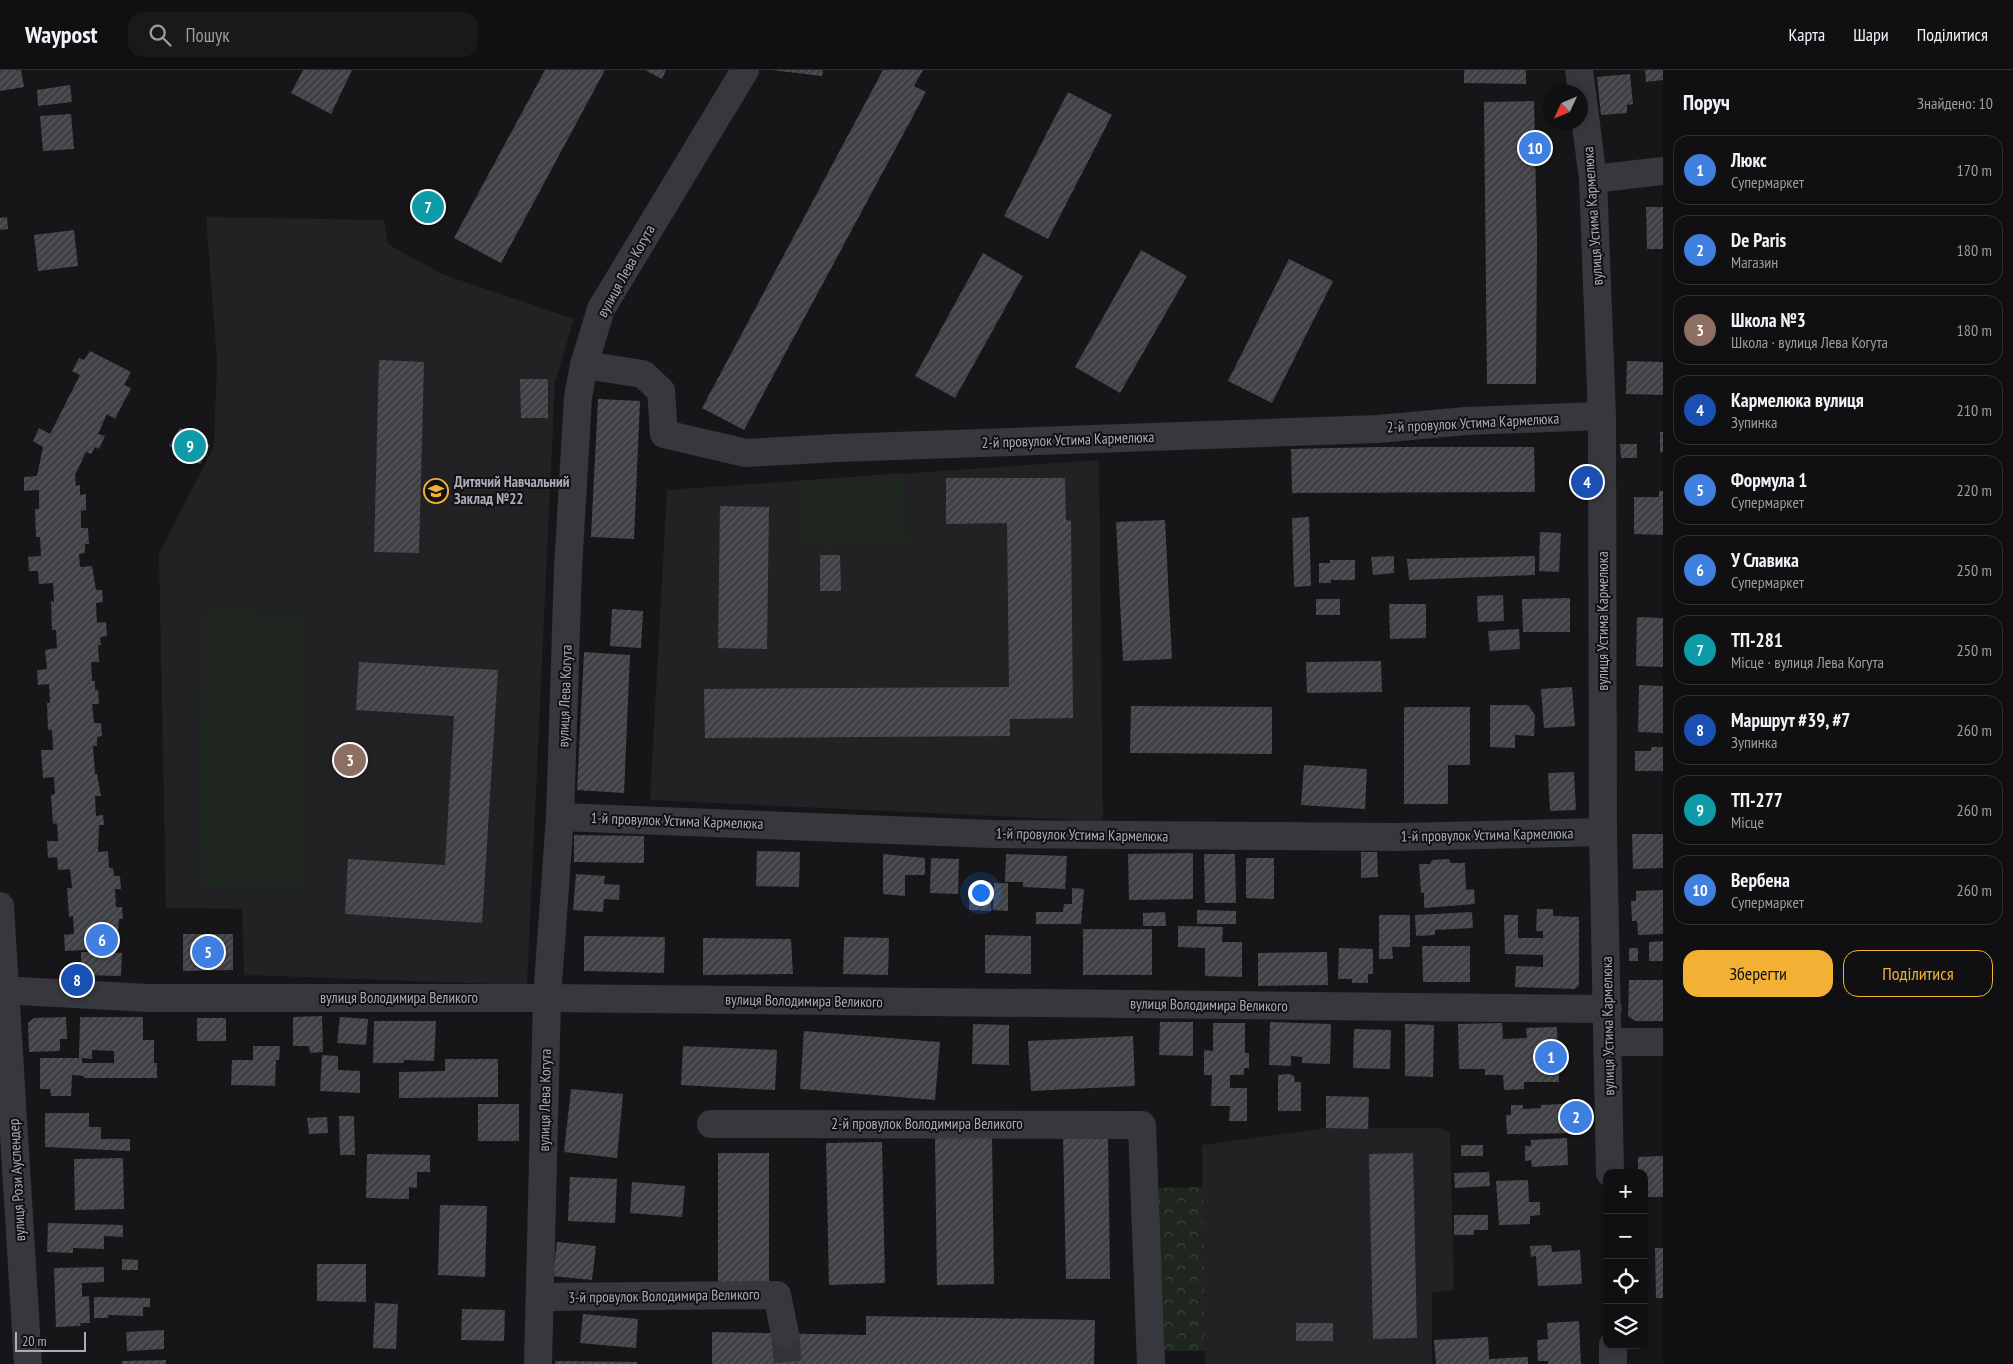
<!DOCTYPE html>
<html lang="uk">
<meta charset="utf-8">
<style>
body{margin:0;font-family:"PT Sans Narrow",sans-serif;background:#19191b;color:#f1f3f6}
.controls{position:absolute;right:15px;bottom:15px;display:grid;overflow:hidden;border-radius:10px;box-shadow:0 2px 8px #0003}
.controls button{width:45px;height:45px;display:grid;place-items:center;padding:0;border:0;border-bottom:1px solid #303032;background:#101012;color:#f1f3f6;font:25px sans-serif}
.compass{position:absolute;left:1543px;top:15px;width:45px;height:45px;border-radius:50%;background:#101012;box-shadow:0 2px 8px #0003;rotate:226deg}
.scale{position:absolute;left:15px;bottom:12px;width:71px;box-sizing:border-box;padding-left:5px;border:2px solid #a8adb8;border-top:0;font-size:14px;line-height:18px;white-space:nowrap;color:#a8adb8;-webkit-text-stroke:4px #111113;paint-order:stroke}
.you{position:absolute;left:980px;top:822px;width:18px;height:18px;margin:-12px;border:4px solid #fff;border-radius:50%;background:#1a73e8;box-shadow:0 0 0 8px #1a73e833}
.badge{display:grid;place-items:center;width:32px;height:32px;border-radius:50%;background:#f2b134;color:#fff;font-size:16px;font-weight:700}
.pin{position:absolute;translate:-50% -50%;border:2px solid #fff;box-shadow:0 1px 5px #0006}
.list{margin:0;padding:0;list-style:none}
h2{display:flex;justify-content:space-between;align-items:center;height:65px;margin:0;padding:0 20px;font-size:21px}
h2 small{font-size:16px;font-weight:400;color:#9c9d9f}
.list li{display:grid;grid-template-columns:32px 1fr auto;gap:15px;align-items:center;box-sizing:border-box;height:70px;margin:0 10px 10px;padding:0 10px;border:1px solid #303032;border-radius:15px}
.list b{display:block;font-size:19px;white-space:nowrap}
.list p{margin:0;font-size:16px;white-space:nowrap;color:#9c9d9f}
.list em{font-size:16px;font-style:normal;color:#9c9d9f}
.actions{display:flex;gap:10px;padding:15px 20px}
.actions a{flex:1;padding:11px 0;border:1px solid #f2b134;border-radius:15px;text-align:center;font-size:18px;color:#f2b134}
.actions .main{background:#f2b134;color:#111}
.icon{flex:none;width:28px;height:28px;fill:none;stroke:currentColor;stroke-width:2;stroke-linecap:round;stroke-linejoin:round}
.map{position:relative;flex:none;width:1663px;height:1294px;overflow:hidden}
header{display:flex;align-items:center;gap:30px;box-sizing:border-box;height:70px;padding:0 25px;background:#101012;border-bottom:1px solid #303032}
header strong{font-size:24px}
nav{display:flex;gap:28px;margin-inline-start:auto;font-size:18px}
.search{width:350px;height:45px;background:#19191b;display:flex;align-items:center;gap:12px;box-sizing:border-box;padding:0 18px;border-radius:15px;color:#9c9d9f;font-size:19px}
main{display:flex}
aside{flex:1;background:#101012}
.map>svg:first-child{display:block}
.built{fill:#222225}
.green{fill:#1e261f}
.forest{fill:url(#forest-crowns)}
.building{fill:url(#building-hatch);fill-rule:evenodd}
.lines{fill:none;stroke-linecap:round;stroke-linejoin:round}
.minor-tunnel{stroke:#333438;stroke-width:28;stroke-dasharray:28 14;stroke-linecap:butt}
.minor{stroke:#37383d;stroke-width:28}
.labels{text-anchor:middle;stroke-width:4;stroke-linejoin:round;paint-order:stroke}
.street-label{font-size:15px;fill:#a8adb8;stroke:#111113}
.poi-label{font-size:15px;font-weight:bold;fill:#a8adb8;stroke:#111113;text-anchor:start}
</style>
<header>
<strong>Waypost</strong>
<div class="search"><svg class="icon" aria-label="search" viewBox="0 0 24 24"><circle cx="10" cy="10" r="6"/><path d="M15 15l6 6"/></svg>Пошук</div>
<nav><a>Карта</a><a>Шари</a><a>Поділитися</a></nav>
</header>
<main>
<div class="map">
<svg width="1663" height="1294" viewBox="0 0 1663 1294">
<defs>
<pattern id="forest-crowns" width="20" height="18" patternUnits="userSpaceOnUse" patternTransform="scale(1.25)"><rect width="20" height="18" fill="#1e261f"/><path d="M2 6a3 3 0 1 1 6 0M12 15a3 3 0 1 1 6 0" fill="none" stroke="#3c433d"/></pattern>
<pattern id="building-hatch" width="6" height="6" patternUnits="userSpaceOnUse" patternTransform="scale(1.25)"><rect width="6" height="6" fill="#404145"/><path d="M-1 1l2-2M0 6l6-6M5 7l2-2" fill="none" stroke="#595a5e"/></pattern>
</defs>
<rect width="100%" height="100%" fill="#161618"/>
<g class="built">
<path d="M206 147 384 150 388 174 442 204 574 249 555 312 527 915 244 905 242 839 166 838 159 484 214 376 217 291Z"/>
<path d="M1099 390 1103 751 650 730 667 420Z"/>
<path d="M1326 1058H1440L1450 1064 1454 1220 1432 1222V1294H1205L1202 1075Z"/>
</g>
<g class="green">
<path d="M902 403 909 476 800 478 796 411Z"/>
<path d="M202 541 304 543 300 820 198 818Z"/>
</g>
<path class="forest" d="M1203 1117 1205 1281H1161L1158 1118Z"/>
<g class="building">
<path d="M0 0H21L24 17 0 21Z"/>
<path d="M303 0H352L331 44 291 23Z"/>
<path d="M545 0H605L501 193 454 168Z"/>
<path d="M645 0H666L662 9Z"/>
<path d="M772 0H823L822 6Z"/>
<path d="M883 0H923L914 16 926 22 744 360 702 338Z"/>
<path d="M1464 0H1526V14L1464 13Z"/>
<path d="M1645 0H1663V10L1646 12Z"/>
<path d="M1630 4 1633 34 1627 35V43L1601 45 1597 7Z"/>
<path d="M70 15 72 32 38 36 37 20Z"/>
<path d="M1068 22 1112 45 1048 169 1004 146Z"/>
<path d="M1534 31 1537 172 1536 314H1487L1484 32Z"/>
<path d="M71 44 74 79 43 81 40 46Z"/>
<path d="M425 119 444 128 432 155 412 146Z"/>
<path d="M1646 137H1663V179H1647Z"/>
<path d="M7 147 8 159 0 160V148Z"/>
<path d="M74 160 78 196 38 201 34 165Z"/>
<path d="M1141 180 1187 206 1120 323 1075 297Z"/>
<path d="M983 183 1023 206 955 328 915 306Z"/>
<path d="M1289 189 1333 211 1272 333 1228 311Z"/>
<path d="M90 281 131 302 124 315 131 318 115 349 107 344 98 364 105 366 99 379 95 377 91 384 86 382 75 405 76 416 80 415V425L86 424V440L81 441V458H88L89 474H85V483L79 484 80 497 92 496 96 520H102L103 532 96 533 97 553 106 552 107 566 100 567 101 575H98L99 592H91L92 611H95V620H98L99 634H92L94 653H101L102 666 97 667V676H93L95 704H97L101 726H95L96 746 103 745 104 755H99L98 782 108 781 109 798H113L114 806H120L121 819H115L116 837H122L123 849H119L117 878 65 881 64 865 74 864 73 846 69 847 67 818H72L70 799 58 800 57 787 48 788 47 771H58L57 753 53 754 51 725 55 724 54 707 43 708 41 680H53L52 660H48L47 633H50L49 614 38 615 37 600 47 599 45 580 57 578 56 560H52L51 531 54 532 53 513 39 514 38 501H29L28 487 41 486 40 467H36L35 439H39V420L24 421V407L37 406 43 377 33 371 39 358 50 364 80 305 72 301 79 288 84 290Z"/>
<path d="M379 290 424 292 419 483 374 482Z"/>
<path d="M1627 291 1663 292V325L1626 324Z"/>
<path d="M520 309H548V348H521Z"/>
<path d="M598 329 640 331 634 469 591 467Z"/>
<path d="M180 358 210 375 200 394 169 376Z"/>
<rect x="1660" y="362" width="3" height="20"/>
<path d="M1620 374H1637V388H1621Z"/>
<path d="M1379 377H1534L1535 422 1292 423 1291 379Z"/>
<path d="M946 408H1065L1066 450 1071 451 1073 648 1010 649V666L705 668 704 619 1009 617 1007 453 946 454Z"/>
<path d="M1659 421H1663V465L1634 464V427H1659Z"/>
<path d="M720 436 769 437 767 579 718 578Z"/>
<path d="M1309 447 1311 516 1294 517 1292 448Z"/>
<path d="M1165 450 1172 589 1123 591 1116 452Z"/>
<path d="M1540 462 1561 463 1559 502 1539 501Z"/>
<path d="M820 485H840L841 521H820Z"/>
<path d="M1394 486V503L1373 505 1371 487Z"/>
<path d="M1535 486V505L1409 510 1407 489Z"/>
<path d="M1330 490H1355V510H1331V513H1319V493H1330Z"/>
<path d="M1503 525 1504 551 1478 552 1477 526Z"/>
<path d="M1570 528V562H1523L1522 529Z"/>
<rect x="1316" y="529" width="24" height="16"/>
<path d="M1389 534H1426V568L1390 569Z"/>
<path d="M612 539 643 541 641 578 610 576Z"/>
<path d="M1637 547 1663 548V597L1636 596Z"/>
<path d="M1519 559 1520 579 1490 581 1488 561Z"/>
<path d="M584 582 630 585 624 723 577 720Z"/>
<path d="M1381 591 1382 622 1307 623 1306 592Z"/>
<path d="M359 592 498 600 482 853 345 844 348 789 445 795 454 646 356 640Z"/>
<path d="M1639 615 1663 616V663L1638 662Z"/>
<path d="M1572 617 1575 656 1544 658 1541 619Z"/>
<path d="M1490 635H1528L1535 645 1534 666 1515 665V678L1490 677Z"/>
<path d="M1131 636 1272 637V684L1130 683Z"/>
<path d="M1404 637H1470V695H1448V734H1404Z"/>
<path d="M1651 677H1663V701H1635V681H1651Z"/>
<path d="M1304 695 1367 699 1365 739 1301 735Z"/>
<path d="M1574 702 1576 740 1550 741 1548 703Z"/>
<path d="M1632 764H1663V798L1633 799Z"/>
<path d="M574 765 644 766V793L574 792Z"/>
<path d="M757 781 800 782 799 817 756 816Z"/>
<path d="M1361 782H1377L1378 807 1361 808Z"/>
<path d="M1193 783V829L1129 830 1128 784Z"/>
<path d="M883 784 925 788V805H905V826L883 824Z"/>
<path d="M1006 784 1067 786 1065 819 1023 817V812H1005Z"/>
<path d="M1204 784H1235L1236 833H1205Z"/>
<path d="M931 788 959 789 958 824 930 823Z"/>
<path d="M1246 788H1274V829L1246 828Z"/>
<path d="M1449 789 1451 793H1465L1466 820 1474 819 1475 834 1424 838V823H1421L1419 794H1430L1432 790Z"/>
<path d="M576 804 605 806 604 814 620 815 619 830 604 829 603 842 573 840Z"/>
<path d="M976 812H991V841L969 840V829H976Z"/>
<path d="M994 813H1008V841L993 840Z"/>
<path d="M1072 818 1084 819 1081 854H1036V842H1063L1064 834H1072Z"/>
<path d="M1663 820V864L1638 865 1637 851H1632L1631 831H1636V821Z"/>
<path d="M1537 839H1553V846L1579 847V915L1575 919 1515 917 1516 896 1543 897V885L1505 884 1504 845H1518V868H1543V861H1536Z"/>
<path d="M1197 840 1236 841V854H1197Z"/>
<path d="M1165 842 1166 856H1143V843Z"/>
<path d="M1472 842 1473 858 1435 860V865L1416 866 1415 845Z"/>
<path d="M1379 845H1410V877H1392L1393 889H1379Z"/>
<path d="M1178 856 1223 857 1222 872H1242V907L1205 906V878L1178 877Z"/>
<rect x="1083" y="859" width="69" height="46"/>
<path d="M183 864H233V900L183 901Z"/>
<path d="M985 865 1031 866V904L985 903Z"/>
<path d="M584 866 665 867 664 903 584 901Z"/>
<path d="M844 867 889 868 888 905 843 904Z"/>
<path d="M703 868 791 869 793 904 703 905Z"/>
<path d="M1663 871V891H1649V872Z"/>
<path d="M1422 876H1470V912H1423Z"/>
<path d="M1339 878 1373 879V904H1368V913H1352V909H1338Z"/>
<rect x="1629" y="878" width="9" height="13"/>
<path d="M81 882 122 883 121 906 81 905Z"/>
<path d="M1327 882 1328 915 1258 916V883Z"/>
<path d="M1629 910H1663V951H1635L1628 946Z"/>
<path d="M322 946 323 982 310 983 309 976H293V947Z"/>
<path d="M66 947 67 969H60V981L29 982 28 953 34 948Z"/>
<path d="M80 947H143V970H154V993H157V1008H84V1006L72 1005 71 1026H51L50 1019H40V988H79ZM92 980 114 981V993H82V988L92 989Z"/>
<path d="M340 947 368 949 366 975 337 973Z"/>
<rect x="197" y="948" width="29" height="23"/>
<path d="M374 951H436L434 991 404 990 403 993H373Z"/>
<path d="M1160 952H1193V986L1159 985Z"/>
<path d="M1270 952 1331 954 1330 994 1302 993V987L1291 986V996L1269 995Z"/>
<path d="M1213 953H1245V983H1249V998H1244V1005H1230V1018H1247V1051H1229L1230 1036H1211L1212 1005H1204V980L1213 981Z"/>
<path d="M1502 953 1503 969 1527 968 1526 958 1557 957 1559 1012H1524V1019L1504 1020 1503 1005H1485V999H1459L1458 954Z"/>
<path d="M973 954 1009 955V995L972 994Z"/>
<path d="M1405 954 1434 955 1433 1007 1405 1006Z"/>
<path d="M1354 959 1391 960 1390 999 1353 998Z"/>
<path d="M804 961 940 972 935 1030 800 1019Z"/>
<path d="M1133 966 1135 1016 1031 1021 1028 971Z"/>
<path d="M253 976H280L279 990H276L275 1016 231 1015 232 990H253Z"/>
<path d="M683 976 777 980 775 1020 681 1015Z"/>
<path d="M322 985 338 986V1000L360 1001V1023L320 1021Z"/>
<path d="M445 989H498V1027L399 1028V1002L445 1001Z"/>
<path d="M1289 1004 1294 1006 1295 1012H1301V1041H1278V1005Z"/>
<path d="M571 1019 623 1024 617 1088 564 1082Z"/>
<path d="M1326 1026 1369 1027 1368 1059 1326 1058Z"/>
<path d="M1583 1033 1584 1063 1507 1064 1506 1045H1511V1035H1523V1039L1541 1038V1035Z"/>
<rect x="478" y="1034" width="41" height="37"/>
<path d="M45 1043H89V1057H101V1069H130V1081L45 1077Z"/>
<path d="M339 1046H354L355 1085H340Z"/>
<path d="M327 1047 328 1063 309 1064 307 1048Z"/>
<path d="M1108 1064 1110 1209H1066L1063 1065Z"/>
<path d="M992 1066 994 1214 937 1215 935 1067Z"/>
<path d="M1567 1068 1568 1095 1532 1097 1531 1090 1525 1091V1076H1531V1070Z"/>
<path d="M882 1072 885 1213 829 1215 826 1073Z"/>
<rect x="1461" y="1075" width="22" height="11"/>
<path d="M718 1083H769V1215L718 1214Z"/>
<path d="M1413 1083 1417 1268 1373 1269 1369 1084Z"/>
<path d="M367 1084 430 1085V1102H417V1118L409 1117V1129L366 1128Z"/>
<path d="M1663 1086V1127H1644V1103H1638V1087Z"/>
<path d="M123 1088 124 1139 75 1140 74 1089Z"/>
<path d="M1489 1102 1490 1116 1455 1118 1454 1103Z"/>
<path d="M570 1107 617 1109 615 1153 568 1151Z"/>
<path d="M1528 1110 1529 1132H1540V1145L1530 1146V1154L1499 1155 1496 1111Z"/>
<path d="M632 1112 685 1116 682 1147 630 1143Z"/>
<path d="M440 1135 487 1136 485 1207 438 1205Z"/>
<path d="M1454 1145H1488V1160H1474V1165H1454Z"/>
<path d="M48 1153 123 1155V1167L104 1166V1179L73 1178V1183L47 1182Z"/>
<path d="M557 1172 596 1176 592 1210 553 1206Z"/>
<path d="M1551 1175 1552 1182 1580 1180 1582 1214 1538 1216 1536 1186 1531 1187 1530 1176Z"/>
<path d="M1655 1178H1663V1228H1656Z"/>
<path d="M122 1189 138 1190V1200H122Z"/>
<path d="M317 1194H366V1232L317 1231Z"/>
<path d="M104 1197V1212L82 1213V1227L89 1226 90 1253H80L81 1256 56 1257 54 1198Z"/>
<path d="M94 1227 150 1228V1237H143V1246L108 1245V1248H94Z"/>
<path d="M375 1233 398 1234 396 1279 373 1278Z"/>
<path d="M462 1239 505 1240 504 1271 461 1270Z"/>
<path d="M583 1244 638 1249 636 1278 580 1273Z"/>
<path d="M866 1246 1095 1250 1094 1294H712V1262L866 1265Z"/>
<path d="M1579 1251 1581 1294H1548V1291H1538L1537 1270 1548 1269 1547 1253Z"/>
<rect x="1296" y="1253" width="37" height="18"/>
<path d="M164 1260V1279L127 1281 126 1262Z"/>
<path d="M1488 1267 1489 1289 1528 1287V1294H1436L1434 1270Z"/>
<path d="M166 1290V1294H122V1291Z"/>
<path d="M555 1291 637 1292V1294H555Z"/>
</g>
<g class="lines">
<path class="minor-tunnel" d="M785 1264 788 1294"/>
<g class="minor">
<path d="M1579 0 1593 109 1602 346 1603 762 1610 1103"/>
<path d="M1593 109 1663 101"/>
<path d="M584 295 643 304 661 321 664 364 746 383 837 378 1378 359 1466 351 1602 346"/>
<path d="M560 747 993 764 1399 767 1603 762"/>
<path d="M0 836 28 1294"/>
<path d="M0 920 148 928H547L1608 939"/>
<path d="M1608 972H1663"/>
<path d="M711 1054 1142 1055 1151 1294"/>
<path d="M541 1227 777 1225 785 1264"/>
<path d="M1613 1275V1294"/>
<path d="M538 1294 547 928 560 747 568 499 578 327 584 295 601 239 745 0"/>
</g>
</g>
<defs>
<symbol id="school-ring" viewBox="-11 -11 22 22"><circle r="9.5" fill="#111113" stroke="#f2b134" stroke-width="1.5"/><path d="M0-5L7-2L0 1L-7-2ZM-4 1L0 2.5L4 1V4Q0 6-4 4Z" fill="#f2b134"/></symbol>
</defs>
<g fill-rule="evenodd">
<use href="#school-ring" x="422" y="407" width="28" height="28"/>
</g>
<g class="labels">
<g class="street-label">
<text transform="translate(1593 146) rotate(-94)" y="5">вулиця Устима Кармелюка</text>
<text transform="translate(626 201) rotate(-61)" y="5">вулиця Лева Когута</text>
<text transform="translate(1473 353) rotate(-3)" y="5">2-й провулок Устима Кармелюка</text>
<text transform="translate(1068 370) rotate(-2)" y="5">2-й провулок Устима Кармелюка</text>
<text transform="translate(1603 551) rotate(-90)" y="5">вулиця Устима Кармелюка</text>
<text transform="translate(565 626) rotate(-88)" y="5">вулиця Лева Когута</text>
<text transform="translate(677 751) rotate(2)" y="5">1-й провулок Устима Кармелюка</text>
<text transform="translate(1082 765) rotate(1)" y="5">1-й провулок Устима Кармелюка</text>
<text transform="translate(1487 765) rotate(-1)" y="5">1-й провулок Устима Кармелюка</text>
<text x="399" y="933">вулиця Володимира Великого</text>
<text transform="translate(804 931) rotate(1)" y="5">вулиця Володимира Великого</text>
<text transform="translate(1209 935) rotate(1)" y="5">вулиця Володимира Великого</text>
<text transform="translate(1608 956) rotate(-91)" y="5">вулиця Устима Кармелюка</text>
<text transform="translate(545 1030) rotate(-89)" y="5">вулиця Лева Когута</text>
<text x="927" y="1059">2-й провулок Володимира Великого</text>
<text transform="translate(17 1110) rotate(-93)" y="5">вулиця Рози Ауслендер</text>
<text transform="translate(664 1226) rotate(-1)" y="5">3-й провулок Володимира Великого</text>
</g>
<g class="poi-label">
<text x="454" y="417">Дитячий Навчальний<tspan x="454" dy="17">Заклад №22</tspan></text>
</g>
</g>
</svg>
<div class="controls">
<button>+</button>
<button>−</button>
<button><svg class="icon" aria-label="locate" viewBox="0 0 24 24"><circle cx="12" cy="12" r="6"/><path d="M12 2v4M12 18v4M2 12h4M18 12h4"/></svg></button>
<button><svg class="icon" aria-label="layers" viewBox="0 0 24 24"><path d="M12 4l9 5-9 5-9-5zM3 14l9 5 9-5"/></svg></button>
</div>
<svg class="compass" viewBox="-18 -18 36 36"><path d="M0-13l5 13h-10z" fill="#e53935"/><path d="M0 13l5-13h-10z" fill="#9c9d9f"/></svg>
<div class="scale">20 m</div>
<div class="you"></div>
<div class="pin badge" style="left:1551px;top:987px;background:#3f7fe0">1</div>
<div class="pin badge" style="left:1576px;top:1047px;background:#3f7fe0">2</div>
<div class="pin badge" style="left:350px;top:690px;background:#8d6e63">3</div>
<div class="pin badge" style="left:1587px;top:412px;background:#1a4fb4">4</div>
<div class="pin badge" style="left:208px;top:882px;background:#3f7fe0">5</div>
<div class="pin badge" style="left:102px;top:870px;background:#3f7fe0">6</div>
<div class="pin badge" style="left:428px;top:137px;background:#0f9aa8">7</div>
<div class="pin badge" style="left:77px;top:910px;background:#1a4fb4">8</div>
<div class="pin badge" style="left:190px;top:376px;background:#0f9aa8">9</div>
<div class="pin badge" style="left:1535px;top:78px;background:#3f7fe0">10</div>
</div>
<aside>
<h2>Поруч<small>Знайдено: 10</small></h2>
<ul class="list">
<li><span class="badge" style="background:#3f7fe0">1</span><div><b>Люкс</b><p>Супермаркет</p></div><em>170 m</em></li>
<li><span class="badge" style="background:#3f7fe0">2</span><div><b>De Paris</b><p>Магазин</p></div><em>180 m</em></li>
<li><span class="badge" style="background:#8d6e63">3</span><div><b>Школа №3</b><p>Школа · вулиця Лева Когута</p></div><em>180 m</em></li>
<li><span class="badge" style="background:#1a4fb4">4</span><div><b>Кармелюка вулиця</b><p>Зупинка</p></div><em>210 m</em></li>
<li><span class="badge" style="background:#3f7fe0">5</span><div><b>Формула 1</b><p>Супермаркет</p></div><em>220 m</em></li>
<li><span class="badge" style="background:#3f7fe0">6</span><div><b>У Славика</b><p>Супермаркет</p></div><em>250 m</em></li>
<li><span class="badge" style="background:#0f9aa8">7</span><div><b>ТП-281</b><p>Місце · вулиця Лева Когута</p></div><em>250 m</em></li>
<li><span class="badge" style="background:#1a4fb4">8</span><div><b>Маршрут #39, #7</b><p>Зупинка</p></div><em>260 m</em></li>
<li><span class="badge" style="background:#0f9aa8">9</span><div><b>ТП-277</b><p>Місце</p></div><em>260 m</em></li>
<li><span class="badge" style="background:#3f7fe0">10</span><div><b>Вербена</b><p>Супермаркет</p></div><em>260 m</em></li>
</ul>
<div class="actions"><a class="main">Зберегти</a><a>Поділитися</a></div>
</aside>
</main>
